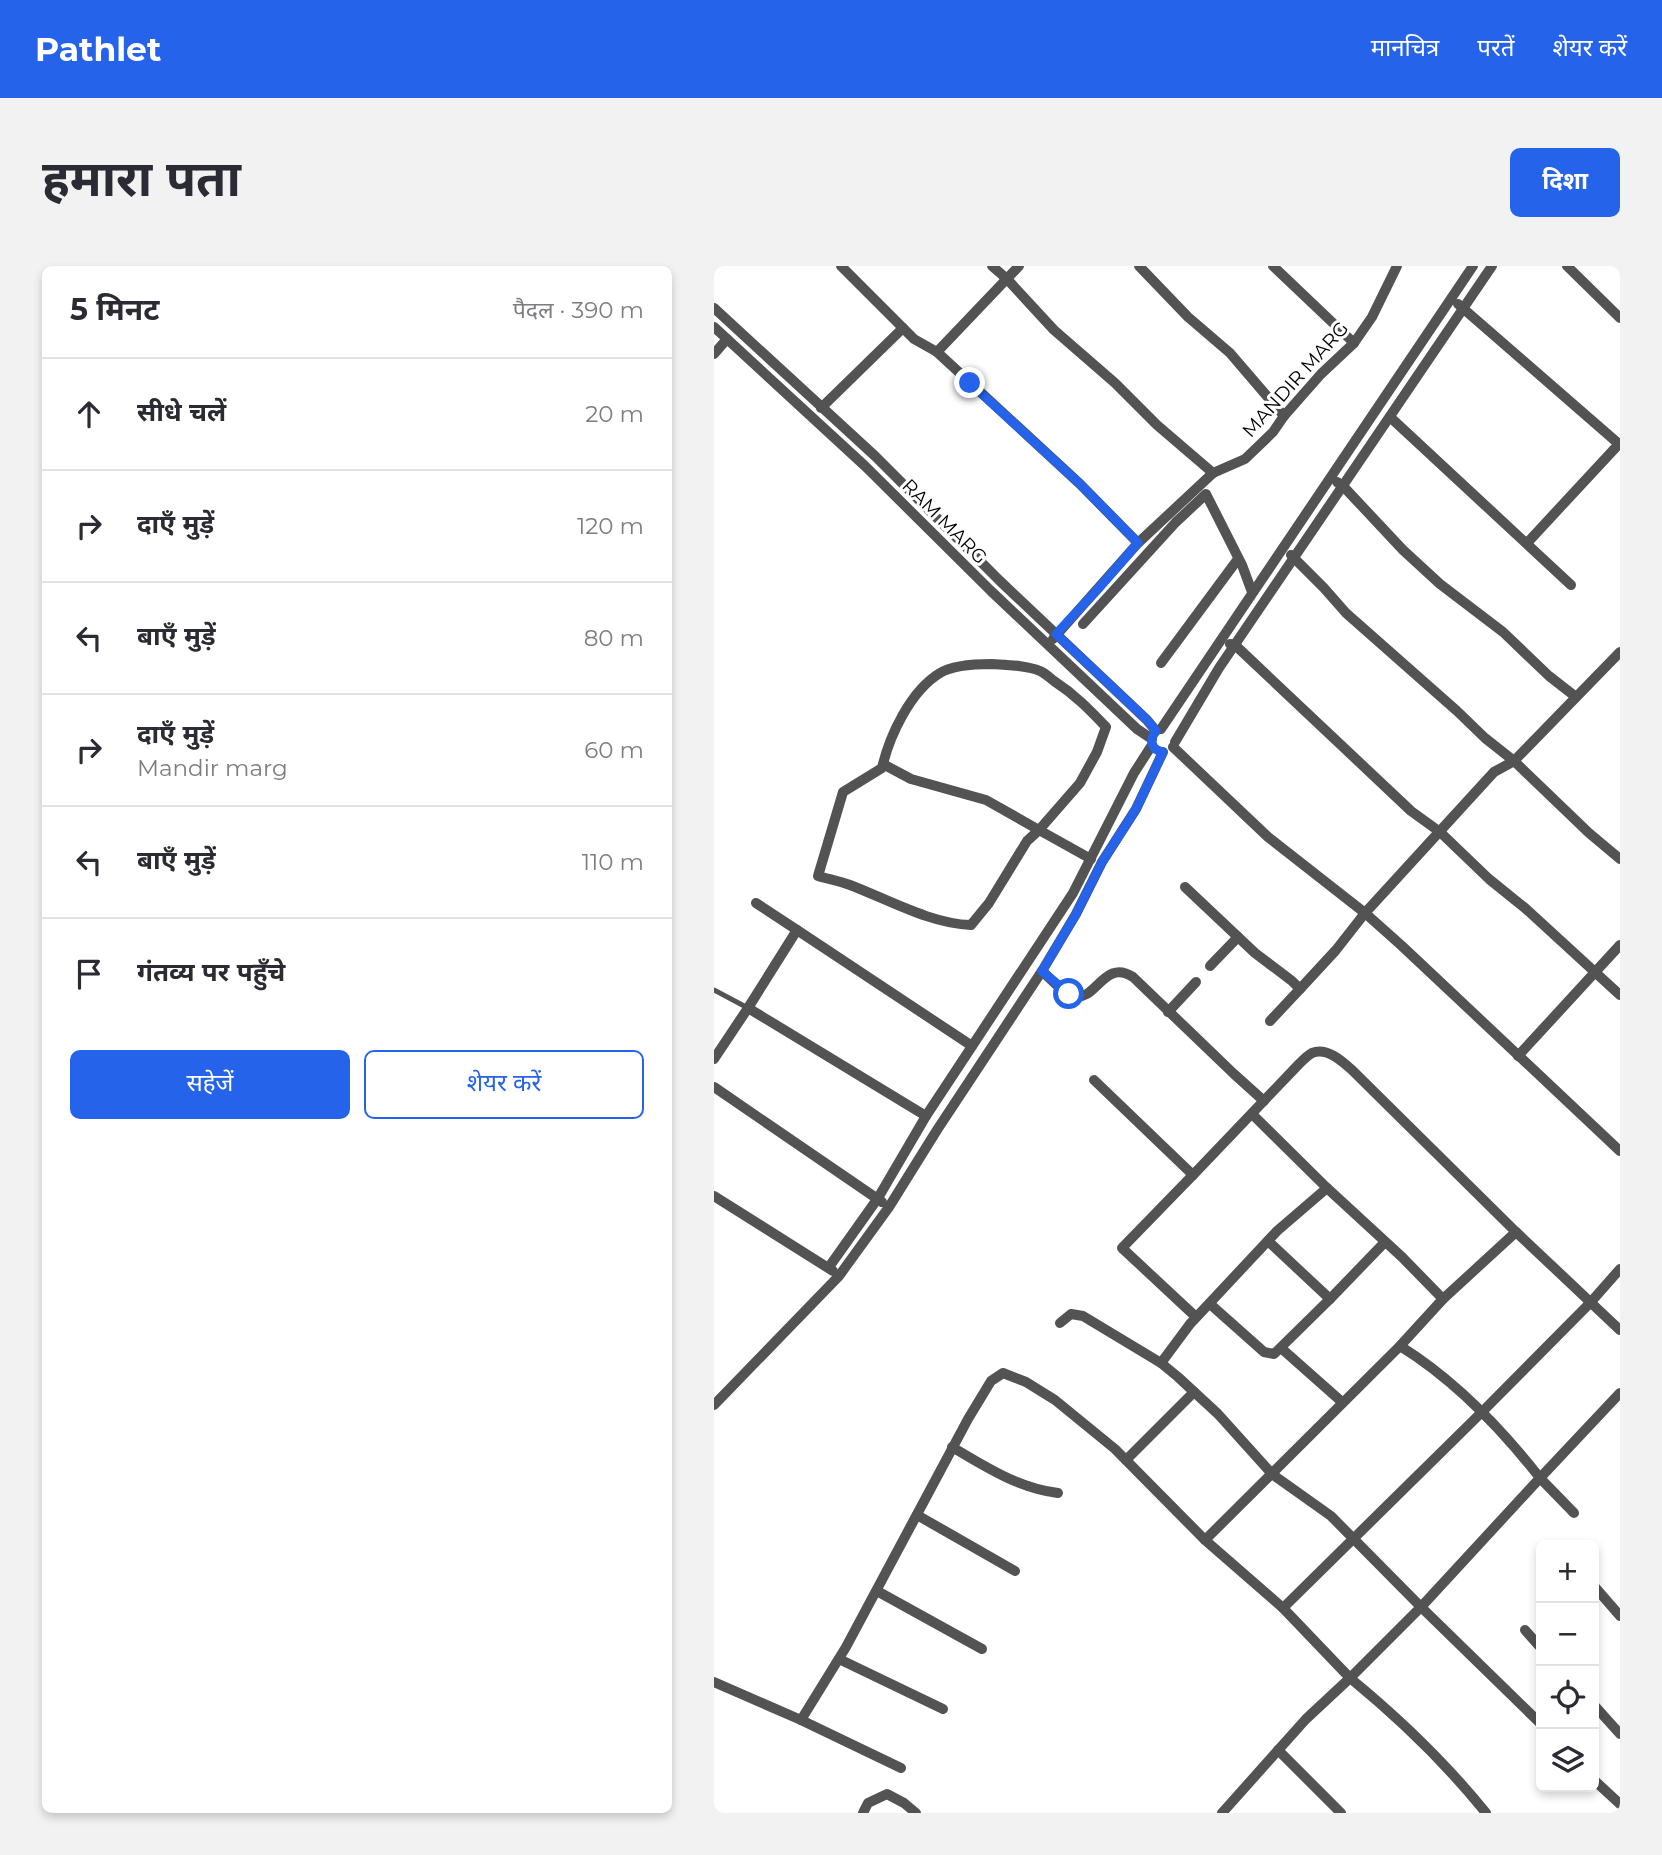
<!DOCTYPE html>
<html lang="hi">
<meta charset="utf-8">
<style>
body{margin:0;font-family:Montserrat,"Noto Sans Devanagari",sans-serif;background:#f2f2f3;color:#2b2b33}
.controls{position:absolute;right:21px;bottom:21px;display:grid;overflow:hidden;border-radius:10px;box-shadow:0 4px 10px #0003}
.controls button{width:63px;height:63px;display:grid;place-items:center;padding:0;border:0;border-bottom:2px solid #e1e1e2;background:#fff;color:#2b2b33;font:35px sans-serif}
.stop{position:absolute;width:21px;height:21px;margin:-16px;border:5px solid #2563eb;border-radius:50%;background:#fff}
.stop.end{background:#2563eb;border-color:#fff;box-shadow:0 2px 7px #0008}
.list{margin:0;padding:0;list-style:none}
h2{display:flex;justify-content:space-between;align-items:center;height:91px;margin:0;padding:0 28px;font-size:30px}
h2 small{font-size:23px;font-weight:400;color:#7c7c81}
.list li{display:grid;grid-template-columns:46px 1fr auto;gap:21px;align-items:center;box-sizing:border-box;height:112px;padding:0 28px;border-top:2px solid #e1e1e2}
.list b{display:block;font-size:26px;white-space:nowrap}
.list p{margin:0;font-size:23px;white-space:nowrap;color:#7c7c81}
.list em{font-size:23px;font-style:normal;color:#7c7c81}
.actions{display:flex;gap:14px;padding:21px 28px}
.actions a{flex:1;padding:16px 0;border:2px solid #2563eb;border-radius:10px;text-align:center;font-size:24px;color:#2563eb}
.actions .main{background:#2563eb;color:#fff}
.icon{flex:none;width:38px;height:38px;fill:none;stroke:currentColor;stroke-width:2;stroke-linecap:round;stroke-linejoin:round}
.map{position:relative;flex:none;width:906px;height:1547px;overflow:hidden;border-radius:10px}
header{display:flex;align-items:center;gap:42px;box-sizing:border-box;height:98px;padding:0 35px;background:#2563eb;color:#fff}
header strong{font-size:33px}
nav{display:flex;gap:38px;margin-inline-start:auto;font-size:24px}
.intro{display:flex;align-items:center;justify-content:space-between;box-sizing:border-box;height:168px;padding:0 42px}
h1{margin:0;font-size:49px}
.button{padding:18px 32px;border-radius:10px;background:#2563eb;color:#fff;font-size:24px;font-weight:700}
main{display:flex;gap:42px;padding:0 42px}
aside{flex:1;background:#fff;border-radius:10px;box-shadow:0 4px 10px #0003}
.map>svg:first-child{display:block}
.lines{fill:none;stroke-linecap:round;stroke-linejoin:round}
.service{stroke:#535353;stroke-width:5}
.minor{stroke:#535353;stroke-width:10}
.route{stroke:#2563eb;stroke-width:9}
.labels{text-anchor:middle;stroke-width:6;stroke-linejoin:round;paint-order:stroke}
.street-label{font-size:19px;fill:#000;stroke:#fff}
</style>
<header>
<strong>Pathlet</strong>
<nav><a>मानचित्र</a><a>परतें</a><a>शेयर करें</a></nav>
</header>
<div class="intro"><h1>हमारा पता</h1><a class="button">दिशा</a></div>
<main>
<aside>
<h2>5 मिनट<small>पैदल · 390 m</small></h2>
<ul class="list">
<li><svg class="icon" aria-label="ahead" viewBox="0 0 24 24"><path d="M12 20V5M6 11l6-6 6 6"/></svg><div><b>सीधे चलें</b></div><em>20 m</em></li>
<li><svg class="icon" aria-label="right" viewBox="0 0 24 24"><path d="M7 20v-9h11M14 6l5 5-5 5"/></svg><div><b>दाएँ मुड़ें</b></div><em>120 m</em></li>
<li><svg class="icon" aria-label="left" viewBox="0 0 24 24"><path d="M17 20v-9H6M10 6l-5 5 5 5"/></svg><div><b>बाएँ मुड़ें</b></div><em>80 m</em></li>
<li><svg class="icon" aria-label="right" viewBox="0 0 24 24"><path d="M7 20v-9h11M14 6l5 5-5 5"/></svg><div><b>दाएँ मुड़ें</b><p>Mandir marg</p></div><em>60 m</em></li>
<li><svg class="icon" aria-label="left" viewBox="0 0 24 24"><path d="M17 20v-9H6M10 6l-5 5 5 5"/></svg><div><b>बाएँ मुड़ें</b></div><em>110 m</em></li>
<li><svg class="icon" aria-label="arrive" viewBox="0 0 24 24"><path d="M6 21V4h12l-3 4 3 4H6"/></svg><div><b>गंतव्य पर पहुँचे</b></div></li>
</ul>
<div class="actions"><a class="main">सहेजें</a><a>शेयर करें</a></div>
</aside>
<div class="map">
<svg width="906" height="1547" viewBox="0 0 906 1547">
<rect width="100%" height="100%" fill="#fff"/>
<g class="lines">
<path class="service" d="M0 724 34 742"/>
<g class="minor">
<path d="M127 0 189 62"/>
<path d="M278 0 293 13 340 64 401 117 443 159 499 207"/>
<path d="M425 0 474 51 516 87 570 150"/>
<path d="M559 0 640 77"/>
<path d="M853 0 906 52"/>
<path d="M744 38 906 179"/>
<path d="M0 42 161 190 286 315 433 454 442 465"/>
<path d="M0 61 151 200 277 325 423 463 438 473"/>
<path d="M223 86 366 218 424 277"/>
<path d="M0 88 13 73"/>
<path d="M107 142 189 62 200 73 223 86 305 0"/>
<path d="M676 151 857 319"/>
<path d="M623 216 629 220 689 284 726 318 789 366 835 410 862 431"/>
<path d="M813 277 905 178"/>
<path d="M577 289 610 322 632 347 743 445 771 472 800 495 875 567 906 593"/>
<path d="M369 358 462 256 492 228 528 299 538 326"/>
<path d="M339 373 424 277 499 207 531 193 559 166 570 150 607 108 640 77 658 51 683 0"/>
<path d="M516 378 521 379 697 545 726 566 775 613 811 642 906 729"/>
<path d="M447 397 524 293"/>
<path d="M447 463 759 0"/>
<path d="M461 476 505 402 778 0"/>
<path d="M459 481 554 571 651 647 688 680 906 885"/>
<path d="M169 498 197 513 272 534 325 564 313 575 275 637 257 659C217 658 173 633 136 619 125 615 114 613 104 610L129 526 168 502C175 471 196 425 226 407 239 399 263 398 278 398 293 399 312 399 326 405 331 407 336 412 340 415 360 428 375 443 392 461L383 486 366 517 325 564 377 593"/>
<path d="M471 621 541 687 578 715 586 723 622 684 651 647 780 506 800 495 906 386"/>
<path d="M42 637 83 664"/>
<path d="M496 700 524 671"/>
<path d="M328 705C337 713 348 726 360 730 382 736 390 692 419 711L520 808 550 835"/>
<path d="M34 742 83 664 258 780"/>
<path d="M454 746 482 716"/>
<path d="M556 755 586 723"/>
<path d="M804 790 906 679"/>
<path d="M0 793 34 742 212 850"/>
<path d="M380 814 479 909 585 798C588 795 594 789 598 787 613 781 628 795 638 804L802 966 729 1033 686 1080 491 1274"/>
<path d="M0 821 168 936"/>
<path d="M538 848 613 922"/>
<path d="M479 909 408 982 482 1051"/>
<path d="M0 930 119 1005"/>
<path d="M802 966 906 1064"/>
<path d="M554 975 616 1033"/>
<path d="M115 1001 164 932 212 850 359 627 420 507 438 479"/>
<path d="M496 1038 550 1086 560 1088 616 1033 671 976"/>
<path d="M346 1057 357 1048 369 1050 447 1097 464 1111 504 1148 558 1208 617 1250 707 1341 636 1412C686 1453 731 1496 772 1547"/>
<path d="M686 1080C741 1114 786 1161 826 1212L707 1341 827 1458"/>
<path d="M567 1082 628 1136"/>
<path d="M447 1097 476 1058 563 965 613 922 688 991 729 1033"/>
<path d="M0 1139 125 1010 175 941 223 864 328 705 362 648 388 596 422 543 449 486"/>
<path d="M238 1181C272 1201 304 1222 344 1227"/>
<path d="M412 1194 480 1126"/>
<path d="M860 1247 826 1212 906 1127"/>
<path d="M203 1249 301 1305"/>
<path d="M880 1320 906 1350"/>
<path d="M163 1325 268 1383"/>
<path d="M569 1342 768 1146 876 1037 906 1003"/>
<path d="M811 1364 827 1382"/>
<path d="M125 1393 229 1443"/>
<path d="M0 1416 87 1454 187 1502"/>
<path d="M880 1439 906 1468"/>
<path d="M87 1454 132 1381 254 1153 277 1115 289 1107 312 1116 341 1134 401 1183 491 1274 569 1342 636 1412 592 1453 508 1547"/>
<path d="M564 1484 627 1547"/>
<path d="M880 1514 906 1538"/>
<path d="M149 1547 154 1537 173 1528 190 1537 202 1547"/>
</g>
</g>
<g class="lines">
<path class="route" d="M256 117 366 218 424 277 384 323 342 368 433 454 442 465C435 474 437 484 449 486L422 543 388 596 362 648 328 705 355 728"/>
</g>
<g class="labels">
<g class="street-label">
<text transform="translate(581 113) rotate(-48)" y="7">MANDIR MARG</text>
<text transform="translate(231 255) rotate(45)" y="7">RAM MARG</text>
</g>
</g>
</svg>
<div class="controls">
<button>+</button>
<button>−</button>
<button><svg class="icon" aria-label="locate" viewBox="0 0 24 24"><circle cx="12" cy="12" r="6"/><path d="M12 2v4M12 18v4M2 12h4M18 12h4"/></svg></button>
<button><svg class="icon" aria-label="layers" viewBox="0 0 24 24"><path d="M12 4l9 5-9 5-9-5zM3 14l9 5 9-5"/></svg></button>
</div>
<div class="stop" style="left:355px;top:728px"></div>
<div class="stop end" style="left:256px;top:117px"></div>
</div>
</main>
